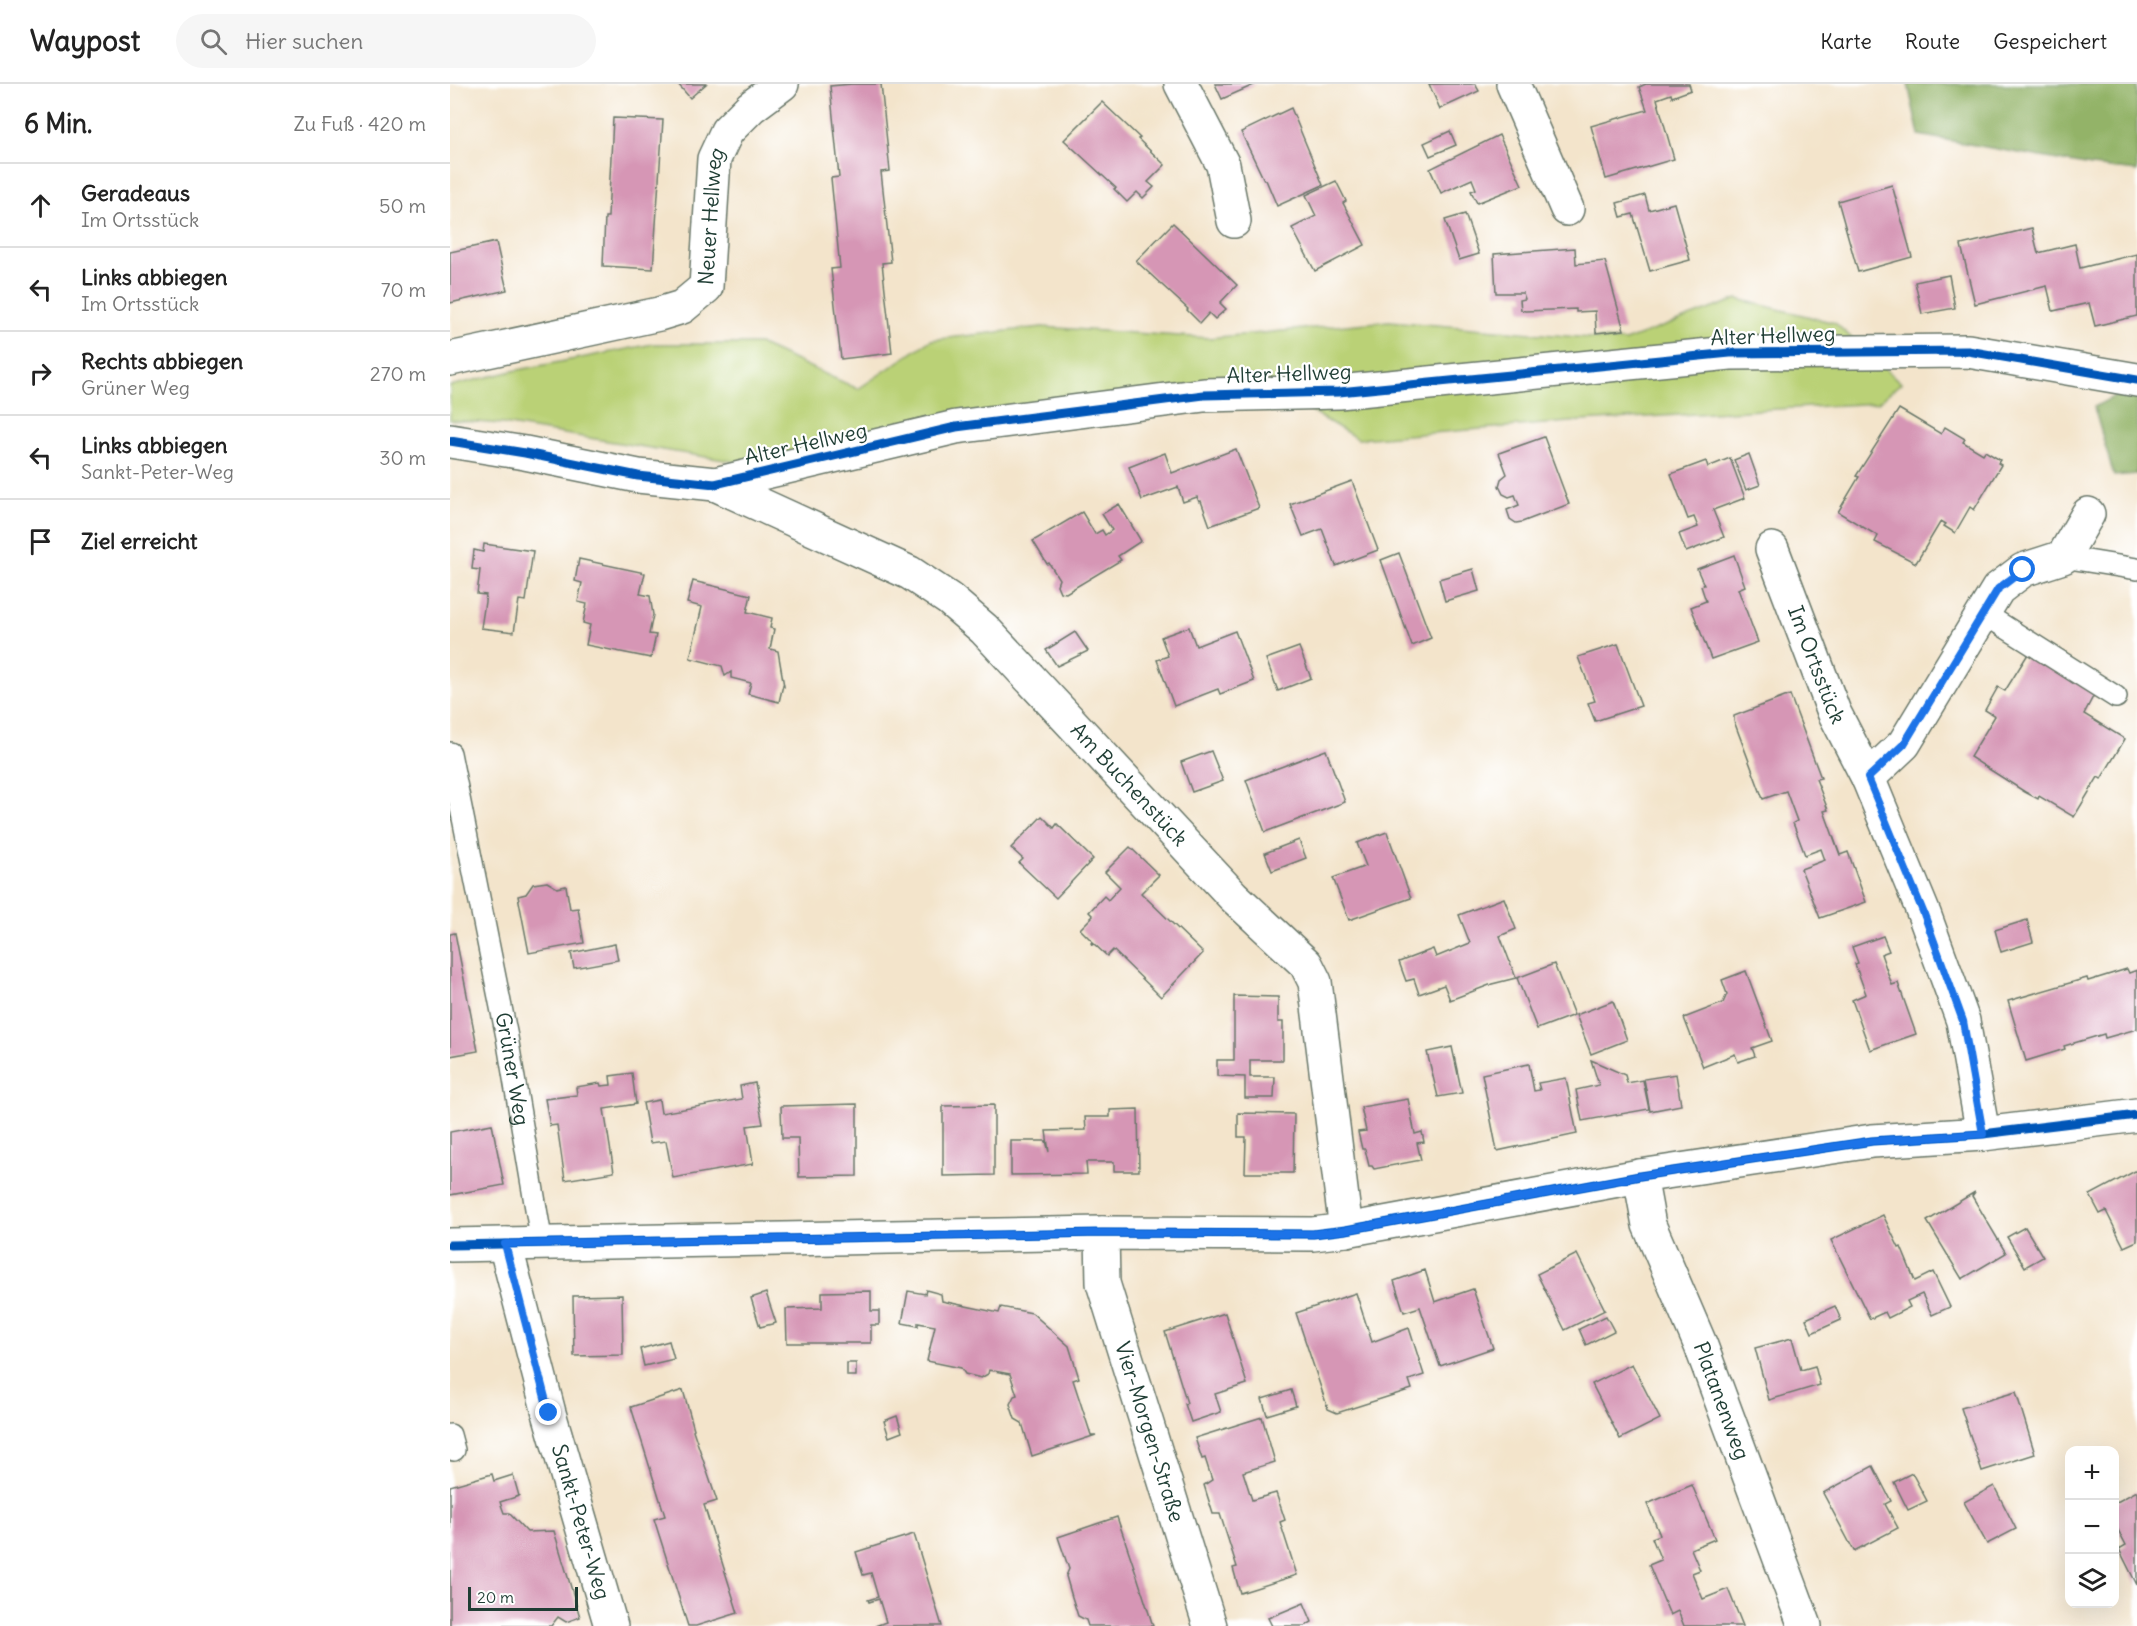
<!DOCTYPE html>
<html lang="de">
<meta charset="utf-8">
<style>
body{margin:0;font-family:Delius,sans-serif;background:#f6f6f6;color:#222}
.controls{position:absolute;right:18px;bottom:18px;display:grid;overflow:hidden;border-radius:12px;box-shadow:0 6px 24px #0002}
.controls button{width:54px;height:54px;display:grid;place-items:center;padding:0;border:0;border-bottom:2px solid #e0e0e0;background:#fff;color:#222;font:30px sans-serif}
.scale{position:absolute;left:18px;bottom:15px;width:110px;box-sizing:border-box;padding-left:6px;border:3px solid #1f3d34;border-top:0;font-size:16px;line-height:21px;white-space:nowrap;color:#1f3d34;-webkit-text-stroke:4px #fff;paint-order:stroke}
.stop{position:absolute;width:18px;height:18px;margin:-14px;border:4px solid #1a73e8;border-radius:50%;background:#fff}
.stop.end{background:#1a73e8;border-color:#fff;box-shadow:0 2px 6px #0008}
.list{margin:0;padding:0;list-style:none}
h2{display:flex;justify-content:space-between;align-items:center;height:78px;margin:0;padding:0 24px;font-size:26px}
h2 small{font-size:20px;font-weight:400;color:#767676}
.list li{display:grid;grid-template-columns:39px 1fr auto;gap:18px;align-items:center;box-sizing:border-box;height:84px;padding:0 24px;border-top:2px solid #e0e0e0}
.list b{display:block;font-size:22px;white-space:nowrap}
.list p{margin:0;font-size:20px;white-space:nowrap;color:#767676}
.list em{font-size:20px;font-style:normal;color:#767676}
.icon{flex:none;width:33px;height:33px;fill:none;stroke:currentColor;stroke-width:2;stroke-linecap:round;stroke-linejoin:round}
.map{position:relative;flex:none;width:1687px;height:1542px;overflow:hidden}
header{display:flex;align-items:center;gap:36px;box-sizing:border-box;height:84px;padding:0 30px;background:#fff;border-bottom:2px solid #e0e0e0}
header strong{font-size:28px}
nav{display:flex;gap:33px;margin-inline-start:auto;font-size:21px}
.search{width:420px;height:54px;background:#f6f6f6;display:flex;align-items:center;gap:15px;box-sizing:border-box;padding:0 21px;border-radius:33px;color:#767676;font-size:22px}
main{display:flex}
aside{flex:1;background:#fff}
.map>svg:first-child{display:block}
.green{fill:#bad176;stroke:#6c8755;stroke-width:1.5}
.forest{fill:#93b367;stroke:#59784e;stroke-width:1.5}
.building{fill:#d696b5}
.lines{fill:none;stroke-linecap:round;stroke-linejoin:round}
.lane-casing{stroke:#697769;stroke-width:24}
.street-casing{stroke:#697769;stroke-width:36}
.lane{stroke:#fff;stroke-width:21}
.street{stroke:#fff;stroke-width:33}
.cycleway-casing{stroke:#fff;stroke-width:13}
.cycleway{stroke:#0057b8;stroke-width:9}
.route{stroke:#1a73e8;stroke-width:8}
.labels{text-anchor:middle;stroke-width:4.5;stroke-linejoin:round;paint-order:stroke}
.street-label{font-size:21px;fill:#1f3d34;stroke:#fff}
</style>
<header>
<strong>Waypost</strong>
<div class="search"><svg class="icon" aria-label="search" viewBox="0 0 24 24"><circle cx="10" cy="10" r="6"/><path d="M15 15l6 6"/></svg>Hier suchen</div>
<nav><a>Karte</a><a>Route</a><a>Gespeichert</a></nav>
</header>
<main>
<aside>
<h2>6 Min.<small>Zu Fuß · 420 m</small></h2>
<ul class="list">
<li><svg class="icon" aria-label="ahead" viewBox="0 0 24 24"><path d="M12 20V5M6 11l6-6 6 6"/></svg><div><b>Geradeaus</b><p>Im Ortsstück</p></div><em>50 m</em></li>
<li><svg class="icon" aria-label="left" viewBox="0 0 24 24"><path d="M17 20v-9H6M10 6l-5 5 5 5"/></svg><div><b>Links abbiegen</b><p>Im Ortsstück</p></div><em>70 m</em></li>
<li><svg class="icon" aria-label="right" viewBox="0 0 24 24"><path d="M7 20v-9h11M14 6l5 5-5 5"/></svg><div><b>Rechts abbiegen</b><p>Grüner Weg</p></div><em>270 m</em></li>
<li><svg class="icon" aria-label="left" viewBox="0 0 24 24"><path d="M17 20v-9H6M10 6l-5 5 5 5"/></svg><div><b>Links abbiegen</b><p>Sankt-Peter-Weg</p></div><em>30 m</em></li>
<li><svg class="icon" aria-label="arrive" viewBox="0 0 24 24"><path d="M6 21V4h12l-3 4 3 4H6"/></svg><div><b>Ziel erreicht</b></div></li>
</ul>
</aside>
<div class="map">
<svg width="1687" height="1542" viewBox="0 0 1687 1542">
<rect width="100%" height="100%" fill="#fff"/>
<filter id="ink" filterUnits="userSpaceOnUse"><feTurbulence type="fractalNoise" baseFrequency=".0167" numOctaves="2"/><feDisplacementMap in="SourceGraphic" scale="12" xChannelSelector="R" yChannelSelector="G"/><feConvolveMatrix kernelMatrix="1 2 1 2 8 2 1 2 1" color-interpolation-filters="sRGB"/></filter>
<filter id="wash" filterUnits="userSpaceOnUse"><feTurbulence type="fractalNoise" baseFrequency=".008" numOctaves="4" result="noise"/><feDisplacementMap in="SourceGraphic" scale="24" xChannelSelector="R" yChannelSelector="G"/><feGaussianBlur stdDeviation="1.35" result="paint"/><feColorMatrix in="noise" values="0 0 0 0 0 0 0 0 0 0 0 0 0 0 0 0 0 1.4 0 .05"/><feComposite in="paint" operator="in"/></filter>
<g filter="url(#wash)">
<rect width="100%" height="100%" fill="#f3e4cb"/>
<path class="green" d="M1287 215 1385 239 1451 299 1427 319 1131 337 908 355 802 292 501 336 299 380 53 340 0 336V302L63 287 203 260H309L408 305 481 256 592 243 759 254 939 237 1175 257Z"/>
<g class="forest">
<path d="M1458 0H1687V87L1641 82 1469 51Z"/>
<path d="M1687 300V390L1664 392 1644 323Z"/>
</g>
<g id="blocks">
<g class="building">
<path d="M228 0H256L240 14Z"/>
<path d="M402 0H431L440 87 431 88 441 178 432 179 442 269 391 275 381 185 390 184 381 94 389 93 380 2Z"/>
<path d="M765 0H806L772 15Z"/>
<path d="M979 0H1025L1029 7 990 25Z"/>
<path d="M1196 0H1239L1241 6 1222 13 1221 10 1207 15 1224 75 1156 95 1141 42 1197 26 1189 3Z"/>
<path d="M652 18 690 54 688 55 715 81 698 98 704 103 693 114 687 108 677 118 664 105 666 104 614 56Z"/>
<path d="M841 24 873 101 827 122 816 96H814L791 48Z"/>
<path d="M163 34 213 36 203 185 153 182 155 133H158Z"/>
<path d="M1000 47 1006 61 980 72 974 59Z"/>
<path d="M1049 51 1072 101 1027 119 1021 107 1026 105 1022 95 991 109 980 85Z"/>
<path d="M886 97 896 117 893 119 915 161 865 187 842 144 866 132 856 111Z"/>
<path d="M1442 101 1462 173 1408 188 1388 117Z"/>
<path d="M1195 111 1199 126 1224 119 1240 176 1200 187 1183 130 1171 133 1167 119Z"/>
<path d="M1015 130 1029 170 1009 176 995 136Z"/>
<path d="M723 139 787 201 770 219 776 225 765 235 759 229 750 239 737 226 738 225 686 177Z"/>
<path d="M1582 144 1588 169 1625 160 1630 184 1687 170V232L1645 242 1639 219 1603 227 1597 202 1525 220 1511 161Z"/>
<path d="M46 158 57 206 0 219V168Z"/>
<path d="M1125 164 1126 180 1155 177 1174 246 1146 249 1145 227 1126 228V225L1075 227 1071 226 1070 216 1075 215 1073 209H1046L1044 170Z"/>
<path d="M1499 191 1505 224 1472 230 1465 198Z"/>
<path d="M1449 325 1491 350 1495 343 1515 355 1513 358 1533 370 1535 367 1550 376 1548 379 1551 381 1524 426 1520 423 1505 449 1494 442 1496 440 1491 437 1466 479 1425 458 1428 452 1388 428 1409 393 1406 392Z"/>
<path d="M1094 353 1119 420 1072 438 1066 439 1060 435 1057 426 1069 421 1065 411 1059 413 1053 410 1049 402 1051 395 1057 390 1049 369Z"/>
<path d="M786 365 809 424 760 442 751 417 749 418 747 413 733 418 728 403 692 416 679 383 715 369 722 389Z"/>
<path d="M1299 370 1310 401 1296 406 1284 376Z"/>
<path d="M1280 374 1295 414 1263 426 1274 453 1236 468 1229 450 1248 443 1244 433 1238 435 1221 390 1256 377 1258 383Z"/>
<path d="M902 397 928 466 886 482 872 445 853 452 840 420Z"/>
<path d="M669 420 691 457 668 472 671 476 616 509 610 508 607 501 609 495 599 479 597 480 583 457 632 428 645 450 652 446 655 451 662 446 652 430Z"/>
<path d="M34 460 83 467 76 517 69 516 64 548 31 544 36 511 27 510 30 486 22 485 24 466 33 468Z"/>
<path d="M949 469 981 554 962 562 931 476Z"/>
<path d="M1284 471 1295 502 1288 505 1308 558 1261 575 1241 523 1256 517 1251 502 1254 501 1247 485Z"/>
<path d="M129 475 195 489 190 510 200 512 203 531 199 550 206 551 201 574 136 561 140 541 133 539 137 520 128 518 132 499 125 497Z"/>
<path d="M1023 485 1029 507 995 517 989 495Z"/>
<path d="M243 497 301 511 297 528 322 534 320 544 324 545 320 565 328 567 334 602 333 601 329 618 298 610 301 599 281 594V588L275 592 272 582 240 574 252 523 237 519Z"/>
<path d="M739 543 746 562 785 547 804 597 770 610 768 605 724 622 707 576 718 572 711 553Z"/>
<path d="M625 548 638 567 607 582 596 566Z"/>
<path d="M1168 560 1191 622 1145 637 1138 619 1145 617 1128 573Z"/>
<path d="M849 563 861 594 828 607 816 575Z"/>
<path d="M1578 570 1647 605 1634 630 1675 655 1651 695 1648 693 1624 733 1589 712 1588 715 1575 708 1520 673 1545 632 1535 626 1548 603 1555 607Z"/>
<path d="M1340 611 1371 694 1366 695 1378 726 1374 727 1390 771 1398 768 1416 818 1370 834 1351 785 1375 776 1371 765 1355 771 1343 739 1347 737 1336 707 1313 715 1284 637V632Z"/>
<path d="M876 666 895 718 815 748 796 696Z"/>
<path d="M761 667 773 697 742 708 731 678Z"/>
<path d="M592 732 604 744 607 740 643 775 606 814 569 779 573 775 561 764Z"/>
<path d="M937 748 961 814 899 836 883 794 916 782 907 759Z"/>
<path d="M849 756 856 774 822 787 815 769Z"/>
<path d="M680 763 709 791 691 809 753 869 711 913 663 866 657 872 644 860 642 861 641 859 643 858 630 845 643 832 639 828 654 812 658 816 670 803 655 788Z"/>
<path d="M97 798 107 804 116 802 120 825 128 824 134 859 79 869 68 812 76 810 83 800Z"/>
<path d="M1054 814 1066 845 1050 852 1066 894 1042 900 1000 916 994 901 969 910 964 895 956 897 949 878 983 865 986 873 1020 859 1009 831Z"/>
<path d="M1577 836 1583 858 1551 868 1545 846Z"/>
<path d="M5 849 28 967 0 972V850Z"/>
<path d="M1433 852 1439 867 1431 870 1442 901 1448 899 1466 950 1420 966 1402 916 1416 910 1405 880 1408 879 1402 863Z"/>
<path d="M165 860 168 876 124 884 121 869Z"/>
<path d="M1104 880 1124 931 1087 945 1067 894Z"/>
<path d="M1677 885 1679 889 1687 886V945L1655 954 1654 950 1614 962 1615 965 1576 977 1558 917 1637 894 1638 897Z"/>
<path d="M1296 887 1322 957 1302 964 1305 972 1288 978 1285 970 1253 983 1234 934 1273 919 1277 910 1272 896Z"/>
<path d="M784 912 828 913V938H833V976H800V993H825L824 1014H795V993L767 992V976H784Z"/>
<path d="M1163 917 1177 956 1141 970 1126 931Z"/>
<path d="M1002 963 1012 1009 988 1013 977 968Z"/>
<path d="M1141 976 1175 991 1177 999 1193 996 1199 1025 1132 1037 1126 1006 1149 1001Z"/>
<path d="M1079 980 1084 1007 1090 1006 1088 999 1116 994 1127 1050 1047 1067 1032 990Z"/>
<path d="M182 989 186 1020 154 1025 164 1088 115 1096 107 1041 100 1042 95 1015 127 1011 126 1003 150 999 151 1002 161 1001 160 992Z"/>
<path d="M1226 990 1231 1021 1200 1027 1194 995Z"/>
<path d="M305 999 313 1040 297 1042 303 1080 223 1094 216 1057 200 1059 193 1019 209 1016 211 1029 292 1015 290 1002Z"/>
<path d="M958 1015 965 1050 972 1048 974 1058 967 1059 971 1076 924 1085 922 1082H919L915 1065H912L908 1048 916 1047 911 1023Z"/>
<path d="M407 1020V1092L349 1093 348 1054H332L331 1022Z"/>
<path d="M544 1021V1091L493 1092V1022Z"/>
<path d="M688 1025 689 1087H664V1078H636L637 1090 561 1091V1057H596L599 1068 596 1047 636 1046 635 1033H660V1026Z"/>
<path d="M788 1029 844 1030 843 1089H795L796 1053H788Z"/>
<path d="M42 1040 54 1101 0 1111V1048Z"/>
<path d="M1687 1086V1157L1674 1163 1656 1127 1650 1130 1640 1111Z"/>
<path d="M1525 1108 1522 1112 1556 1169 1512 1195 1477 1137Z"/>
<path d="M1433 1131 1449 1164 1451 1163 1465 1197 1483 1188 1500 1223 1482 1231 1472 1210 1457 1217 1460 1223 1438 1234 1435 1228 1420 1235 1381 1156Z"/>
<path d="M1575 1143 1593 1173 1575 1183 1557 1153Z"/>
<path d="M1127 1170 1155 1226 1115 1246 1087 1190Z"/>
<path d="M975 1186 985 1218 1023 1205 1043 1264 990 1282 970 1223 954 1228 944 1197Z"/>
<path d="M476 1206 491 1210 492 1217 549 1229 551 1223 582 1229 619 1262 629 1294 623 1296 641 1351H646L582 1372 572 1339 565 1335 560 1320 564 1312 567 1311 560 1290 539 1286 538 1290 531 1294 515 1290 511 1284 477 1277 485 1242 468 1239V1242L452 1239 458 1207 475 1210Z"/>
<path d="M421 1207V1227H429V1241H421V1259H337L336 1225 372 1224V1208Z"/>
<path d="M316 1209 326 1239 310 1243 301 1214Z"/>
<path d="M906 1209 922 1258 959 1244 974 1291 959 1296 962 1305 887 1329 878 1325 846 1229Z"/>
<path d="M172 1211 173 1271 124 1272 123 1212Z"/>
<path d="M1385 1222 1391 1236 1362 1249 1356 1235Z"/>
<path d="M775 1229 797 1300 765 1310 771 1328 741 1338 735 1320 737 1319 715 1248Z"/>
<path d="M1156 1232 1164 1247 1136 1261 1129 1245Z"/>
<path d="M1342 1254 1351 1286 1365 1282 1370 1301 1319 1316 1305 1264Z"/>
<path d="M219 1257 224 1275 194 1282 190 1265Z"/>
<rect x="397" y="1279" width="9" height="13"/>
<path d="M1182 1280 1210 1335 1170 1355 1142 1300Z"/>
<path d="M233 1306 244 1345 243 1346 267 1417 254 1421 288 1529 246 1542H238L204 1435 215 1432 181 1323Z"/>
<path d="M841 1306 846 1322 817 1331 812 1315Z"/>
<path d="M1566 1308 1585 1370 1532 1387 1511 1324Z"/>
<path d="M447 1332 452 1348 439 1353 434 1337Z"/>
<path d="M812 1333 825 1378 793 1388 802 1416 826 1409 835 1436 830 1438 847 1491 790 1509 783 1484 787 1483 770 1430H763L754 1401 762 1396 755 1374 752 1375 745 1354Z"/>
<path d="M1423 1382 1441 1417 1435 1420 1448 1444 1404 1467 1373 1409Z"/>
<path d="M1462 1389 1477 1417 1458 1426 1444 1398Z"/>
<path d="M42 1390 44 1397 63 1391 69 1412 50 1418 54 1429H59L77 1448 104 1447 130 1533 116 1538 108 1533 101 1542H0V1402Z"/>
<path d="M1242 1401 1265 1455 1241 1465 1250 1486 1242 1489 1253 1515 1278 1505 1293 1542H1234L1228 1527 1220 1531 1199 1481 1211 1476 1202 1454 1210 1451 1197 1420Z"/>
<path d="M1544 1402 1566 1445 1537 1460 1514 1418Z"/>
<path d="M1687 1407V1501L1669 1465 1676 1461 1665 1440V1419Z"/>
<path d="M667 1433 686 1489 703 1542H638L636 1536 628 1532 622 1513 616 1492 619 1485 608 1453Z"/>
<path d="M464 1450 492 1542H425L436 1538 429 1515 419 1518 418 1516 428 1513 421 1489 413 1491 406 1468Z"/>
<path d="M854 1519 862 1538 855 1542H822L818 1534Z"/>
</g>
</g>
</g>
<g filter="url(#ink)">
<use href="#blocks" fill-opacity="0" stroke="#697769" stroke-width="1.5"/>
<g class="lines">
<defs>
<g id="lane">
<path d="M1613 473 1687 485"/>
<path d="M1533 529 1666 613"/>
<path id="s1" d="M0 669 57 953 92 1160"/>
<path d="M0 1351 4 1366"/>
</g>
<g id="street">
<path d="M731 0 773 81 784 137"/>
<path d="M1063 0 1117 125"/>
<path id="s2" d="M0 275 209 230 232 223 256 203 264 75 277 47 301 23 332 0"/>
<path d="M0 357 75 369 188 392 265 400 506 343 754 311 889 308 1280 269 1518 267 1687 296"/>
<path id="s3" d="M265 400 460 489 499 515 534 545 783 812 856 880 865 898 896 1146"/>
<path id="s4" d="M1322 465 1384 628 1418 694 1474 830 1513 937 1533 1050"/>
<path d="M1418 694 1454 660 1548 505 1573 486 1613 473 1638 430"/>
<path id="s5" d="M1190 1092 1199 1141 1251 1262 1355 1542"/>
<path id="s6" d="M652 1149 653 1199 760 1542"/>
<path id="s7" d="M55 1160 99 1329 161 1542"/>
<path d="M0 1161 652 1149 863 1150 896 1146 1190 1092 1422 1057 1533 1050 1687 1031"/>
</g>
</defs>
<use href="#lane" class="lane-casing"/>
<use href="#street" class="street-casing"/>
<use href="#lane" class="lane"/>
<use href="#street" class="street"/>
<defs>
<g id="cycleway">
<path d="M0 357 75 369 188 392 265 400 506 343 754 311 889 308 1280 269 1518 267 1687 296"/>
<path d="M0 1161 652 1149 863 1150 896 1146 1190 1092 1422 1057 1533 1050 1687 1031"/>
</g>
</defs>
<use href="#cycleway" class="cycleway-casing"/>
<use href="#cycleway" class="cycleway"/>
</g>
</g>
<g class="lines" filter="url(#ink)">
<path class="route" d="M99 1329 55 1160 652 1149 863 1150 896 1146 1190 1092 1422 1057 1533 1050 1513 937 1474 830 1418 694 1454 660 1548 505 1573 486"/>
</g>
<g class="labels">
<g class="street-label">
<text dy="7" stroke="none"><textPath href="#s2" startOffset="340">Neuer Hellweg</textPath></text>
<text transform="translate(1323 252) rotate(-2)" y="7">Alter Hellweg</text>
<text transform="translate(839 290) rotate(-2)" y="7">Alter Hellweg</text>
<text transform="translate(356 360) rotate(-13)" y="7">Alter Hellweg</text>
<text dy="7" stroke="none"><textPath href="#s4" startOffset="124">Im Ortsstück</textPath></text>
<text dy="7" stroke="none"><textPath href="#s3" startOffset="520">Am Buchenstück</textPath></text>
<text dy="7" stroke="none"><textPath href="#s1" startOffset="322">Grüner Weg</textPath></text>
<text dy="7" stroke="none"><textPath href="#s5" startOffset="240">Platanenweg</textPath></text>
<text dy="7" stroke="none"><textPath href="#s6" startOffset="206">Vier-Morgen-Straße</textPath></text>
<text dy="7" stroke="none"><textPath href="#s7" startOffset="288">Sankt-Peter-Weg</textPath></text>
</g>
</g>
</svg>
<div class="controls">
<button>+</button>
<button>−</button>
<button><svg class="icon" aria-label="layers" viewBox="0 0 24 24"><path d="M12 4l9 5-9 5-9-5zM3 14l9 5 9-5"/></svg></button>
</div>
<div class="scale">20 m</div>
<div class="stop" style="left:1573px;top:486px"></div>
<div class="stop end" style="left:99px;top:1329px"></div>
</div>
</main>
